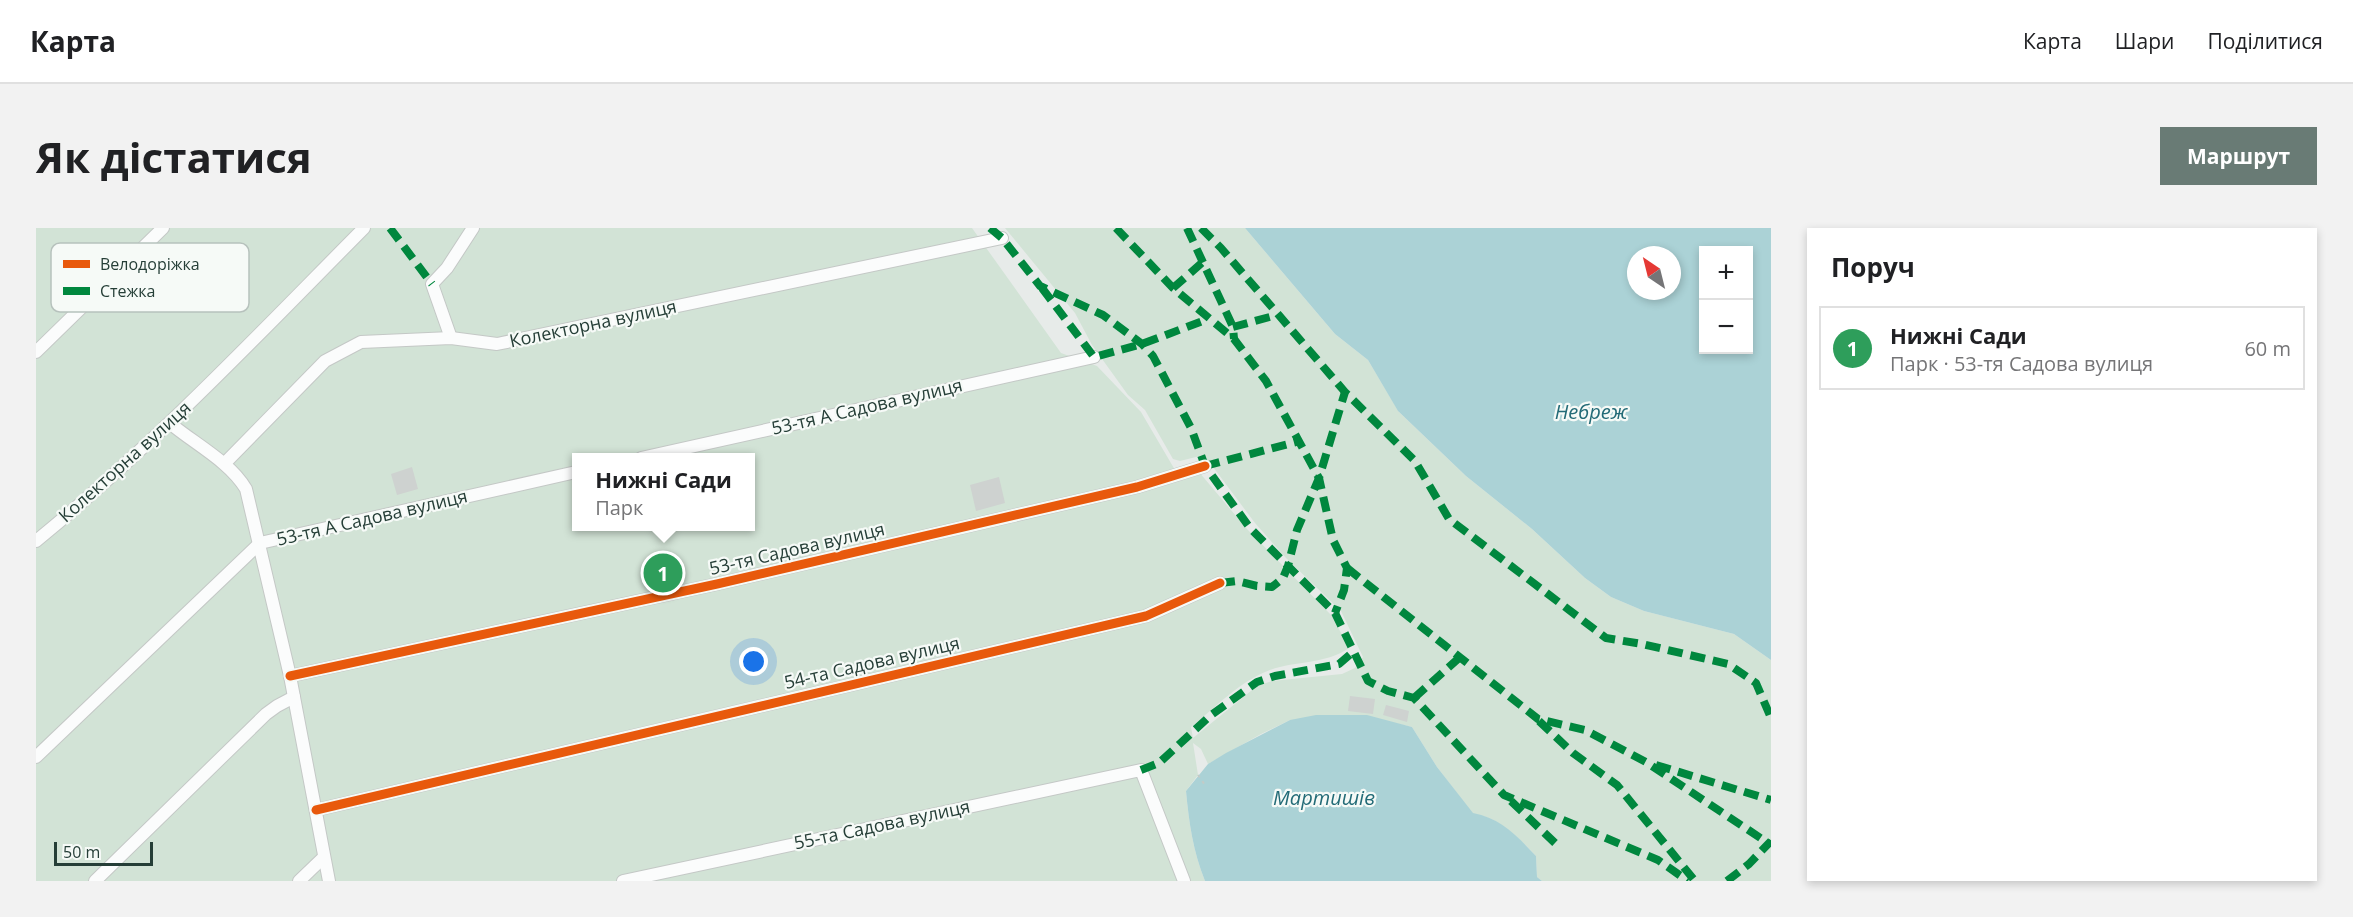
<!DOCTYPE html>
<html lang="uk">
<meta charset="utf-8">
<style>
body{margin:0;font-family:"Open Sans",sans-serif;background:#f2f2f2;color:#202124}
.controls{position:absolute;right:18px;top:18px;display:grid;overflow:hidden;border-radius:0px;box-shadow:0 3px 9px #0003}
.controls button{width:54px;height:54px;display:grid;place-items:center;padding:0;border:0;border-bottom:2px solid #e0e0e0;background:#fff;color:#202124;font:30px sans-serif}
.compass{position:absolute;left:1591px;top:18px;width:54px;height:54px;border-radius:50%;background:#fff;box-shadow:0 3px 9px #0003;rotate:325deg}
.scale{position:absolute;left:18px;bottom:15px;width:99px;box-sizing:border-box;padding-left:6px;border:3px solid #253e37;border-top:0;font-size:16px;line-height:21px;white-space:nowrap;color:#253e37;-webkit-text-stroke:4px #f6faf7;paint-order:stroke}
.you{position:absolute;left:718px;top:434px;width:21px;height:21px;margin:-15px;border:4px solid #fff;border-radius:50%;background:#1a73e8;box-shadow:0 0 0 9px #1a73e833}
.badge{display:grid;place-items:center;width:39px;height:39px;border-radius:50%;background:#697b75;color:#fff;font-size:20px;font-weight:700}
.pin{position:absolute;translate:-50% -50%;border:3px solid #fff;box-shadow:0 2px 6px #0006}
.popup{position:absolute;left:536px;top:225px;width:183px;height:78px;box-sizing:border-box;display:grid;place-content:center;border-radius:0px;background:#fff;filter:drop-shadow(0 2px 4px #0005);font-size:20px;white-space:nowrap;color:#757577}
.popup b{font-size:22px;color:#202124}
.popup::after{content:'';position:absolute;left:50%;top:100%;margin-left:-12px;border:12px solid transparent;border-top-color:#fff}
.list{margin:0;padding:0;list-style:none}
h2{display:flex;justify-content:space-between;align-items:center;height:78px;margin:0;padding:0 24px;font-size:26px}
h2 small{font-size:20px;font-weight:400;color:#757577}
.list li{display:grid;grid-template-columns:39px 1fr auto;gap:18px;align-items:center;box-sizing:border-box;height:84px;margin:0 12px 12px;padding:0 12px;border:2px solid #e0e0e0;border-radius:0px}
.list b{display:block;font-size:22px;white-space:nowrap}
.list p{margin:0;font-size:20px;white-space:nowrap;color:#757577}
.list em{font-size:20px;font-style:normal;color:#757577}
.map{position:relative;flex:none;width:1735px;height:653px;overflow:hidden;border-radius:0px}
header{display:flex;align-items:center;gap:36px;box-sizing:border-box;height:84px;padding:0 30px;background:#fff;border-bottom:2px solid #e0e0e0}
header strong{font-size:28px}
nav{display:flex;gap:33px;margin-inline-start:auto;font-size:21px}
.intro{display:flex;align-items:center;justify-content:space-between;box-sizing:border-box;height:144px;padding:0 36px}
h1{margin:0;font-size:42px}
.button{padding:15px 27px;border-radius:0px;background:#697b75;color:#fff;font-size:21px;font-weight:700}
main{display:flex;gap:36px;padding:0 36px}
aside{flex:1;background:#fff;border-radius:0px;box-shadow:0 3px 9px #0003}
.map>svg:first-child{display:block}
.green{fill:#d2e3d6;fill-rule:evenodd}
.water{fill:#abd2d6;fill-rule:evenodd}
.building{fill:#ced2d0}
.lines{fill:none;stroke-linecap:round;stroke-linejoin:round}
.minor-casing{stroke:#c4c8c6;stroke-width:14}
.path{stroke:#c2cbc7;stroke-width:2;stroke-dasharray:3 4.5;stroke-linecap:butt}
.minor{stroke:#fbfcfc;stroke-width:12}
.quiet{stroke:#00873e;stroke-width:8;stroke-dasharray:15 8;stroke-linecap:butt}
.cycleway-casing{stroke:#f6faf7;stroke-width:13}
.cycleway{stroke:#e8590c;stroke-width:9}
.labels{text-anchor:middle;stroke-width:4.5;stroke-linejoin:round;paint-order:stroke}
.street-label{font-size:18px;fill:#253e37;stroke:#f6faf7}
.water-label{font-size:20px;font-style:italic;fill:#236b77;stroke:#f6faf7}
.key{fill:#f6faf7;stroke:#b7c2bd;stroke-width:1.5}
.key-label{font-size:16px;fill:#253e37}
</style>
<header>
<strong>Карта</strong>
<nav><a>Карта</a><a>Шари</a><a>Поділитися</a></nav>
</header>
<div class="intro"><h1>Як дістатися</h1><a class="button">Маршрут</a></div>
<main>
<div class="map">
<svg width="1735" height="653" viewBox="0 0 1735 653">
<rect width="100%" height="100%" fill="#e7ebe9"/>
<path class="green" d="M0 0H936L1025 125 1061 138 1105 184 1139 242 1163 244 1211 301 1296 388 1313 420C1288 437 1261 432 1234 442 1204 453 1180 479 1155 499L1157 510 1221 458 1236 453 1306 446 1319 440 1327 429 1305 383 1250 330 1219 295 1168 227 1144 233 1137 231 1109 182 1092 167 1056 117 1039 85 969 0H1209L1299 106 1332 132 1363 184 1430 248 1496 301 1549 350 1575 369 1608 383 1698 406 1735 432V653H1506L1501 649 1500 628C1482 609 1463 589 1437 586L1401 539 1376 499 1354 494 1254 492 1225 506 1172 536 1165 521 1157 515 1162 547 1150 563C1153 595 1157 623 1169 653H0ZM540 230H714V298H540Z"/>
<g class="water">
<path d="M1209 0H1735V432L1698 406 1608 383 1575 369 1549 350 1496 301 1430 248 1362 183 1332 132 1299 106ZM1668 22H1712V122H1668ZM1600 27H1636V63H1600Z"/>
<path d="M1280 487H1331L1376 499 1401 539 1437 585C1465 590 1481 608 1500 628L1501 649 1506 653H1169C1157 623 1153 595 1150 563L1172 536 1190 525 1254 492Z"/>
</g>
<g class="building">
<path d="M376 239 382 261 361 267 355 246Z"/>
<path d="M963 249 969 275 940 283 934 257Z"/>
<path d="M1314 468 1339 471 1337 486 1312 483Z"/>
<path d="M1350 477 1373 483 1371 494 1347 487Z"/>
</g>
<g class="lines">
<defs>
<g id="minor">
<path d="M415 110 396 56 411 40 437 0"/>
<path d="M0 124 127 0"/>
<path d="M135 196C159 216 194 234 210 261L254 448 293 653"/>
<path d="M605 230 1058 129"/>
<path d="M189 235 289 133 325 114 415 110 461 116 966 10"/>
<path d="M0 313C118 217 221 108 328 0"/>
<path d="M254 448 681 356 1101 259 1169 238"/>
<path d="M0 529 224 315 540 244"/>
<path d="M280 582 1110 388 1184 355"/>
<path d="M59 653 230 486 241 478 258 469"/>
<path d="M263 653 288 629"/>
<path d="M587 653 1105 542 1148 653"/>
</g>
</defs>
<use href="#minor" class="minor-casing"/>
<path class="path" d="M1162 547 1169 557"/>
<use href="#minor" class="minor"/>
<g class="quiet">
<path d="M354 0 396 56"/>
<path d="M954 0 966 10 1004 58 1067 87 1106 116 1117 128 1155 200 1169 238 1214 300 1299 385 1332 453 1352 463 1378 470 1468 567 1622 632 1652 653"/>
<path d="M1080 0 1137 60 1198 111 1230 153 1283 250 1297 312 1311 340 1308 362 1299 385"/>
<path d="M1151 0 1197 99 1198 111"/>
<path d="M1165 0 1185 20 1309 164 1379 233 1413 291 1570 410 1606 416 1692 436 1720 455 1735 490"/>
<path d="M1006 60 1058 129 1106 116 1172 91"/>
<path d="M1137 60 1168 33"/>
<path d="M1197 99 1241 87"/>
<path d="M1169 238 1264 213"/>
<path d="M1311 340 1502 491 1549 502 1610 534 1735 617"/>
<path d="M1184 355 1201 353 1221 358 1236 359 1247 350 1252 338 1261 302 1283 250 1309 164"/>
<path d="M1378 470 1423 430"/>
<path d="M1503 493 1537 525 1581 557 1659 653"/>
<path d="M1620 537 1735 572"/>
<path d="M1105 542 1123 535 1175 487 1221 454 1239 448 1303 436 1318 423"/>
<path d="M1475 573 1519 615"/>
<path d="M1691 653 1713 636 1735 613"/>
</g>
<defs>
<g id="cycleway">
<path d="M254 448 681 356 1101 259 1169 238"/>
<path d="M280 582 1110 388 1184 355"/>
</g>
</defs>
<use href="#cycleway" class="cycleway-casing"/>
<use href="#cycleway" class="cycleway"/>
</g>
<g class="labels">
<g class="street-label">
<text transform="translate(557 96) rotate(-12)" y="6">Колекторна вулиця</text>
<text transform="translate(831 179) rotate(-13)" y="6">53-тя А Садова вулиця</text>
<text transform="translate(89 234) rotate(-42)" y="6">Колекторна вулиця</text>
<text transform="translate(336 290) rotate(-13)" y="6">53-тя А Садова вулиця</text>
<text transform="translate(761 321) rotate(-13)" y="6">53-тя Садова вулиця</text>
<text transform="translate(836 435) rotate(-13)" y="6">54-та Садова вулиця</text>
<text transform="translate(846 597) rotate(-12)" y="6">55-та Садова вулиця</text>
</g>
<g class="water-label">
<text x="1555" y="191">Небреж</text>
<text x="1288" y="577">Мартишів</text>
</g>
</g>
<rect x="15" y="15" width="198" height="69" rx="9" class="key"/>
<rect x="27" y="32" width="27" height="8" fill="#e8590c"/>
<rect x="27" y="59" width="27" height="8" fill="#00873e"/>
<g class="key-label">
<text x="64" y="42">Велодоріжка</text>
<text x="64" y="69">Стежка</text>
</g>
</svg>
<div class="controls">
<button>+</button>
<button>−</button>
</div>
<svg class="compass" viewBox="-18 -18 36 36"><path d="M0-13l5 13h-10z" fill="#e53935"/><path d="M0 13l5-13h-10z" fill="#757577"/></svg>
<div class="scale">50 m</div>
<div class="you"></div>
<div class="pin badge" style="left:627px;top:345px;background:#2e9e5b">1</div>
<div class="popup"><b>Нижні Сади</b>Парк</div>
</div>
<aside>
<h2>Поруч<small></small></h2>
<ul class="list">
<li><span class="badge" style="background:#2e9e5b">1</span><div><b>Нижні Сади</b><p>Парк · 53-тя Садова вулиця</p></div><em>60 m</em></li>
</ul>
</aside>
</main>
